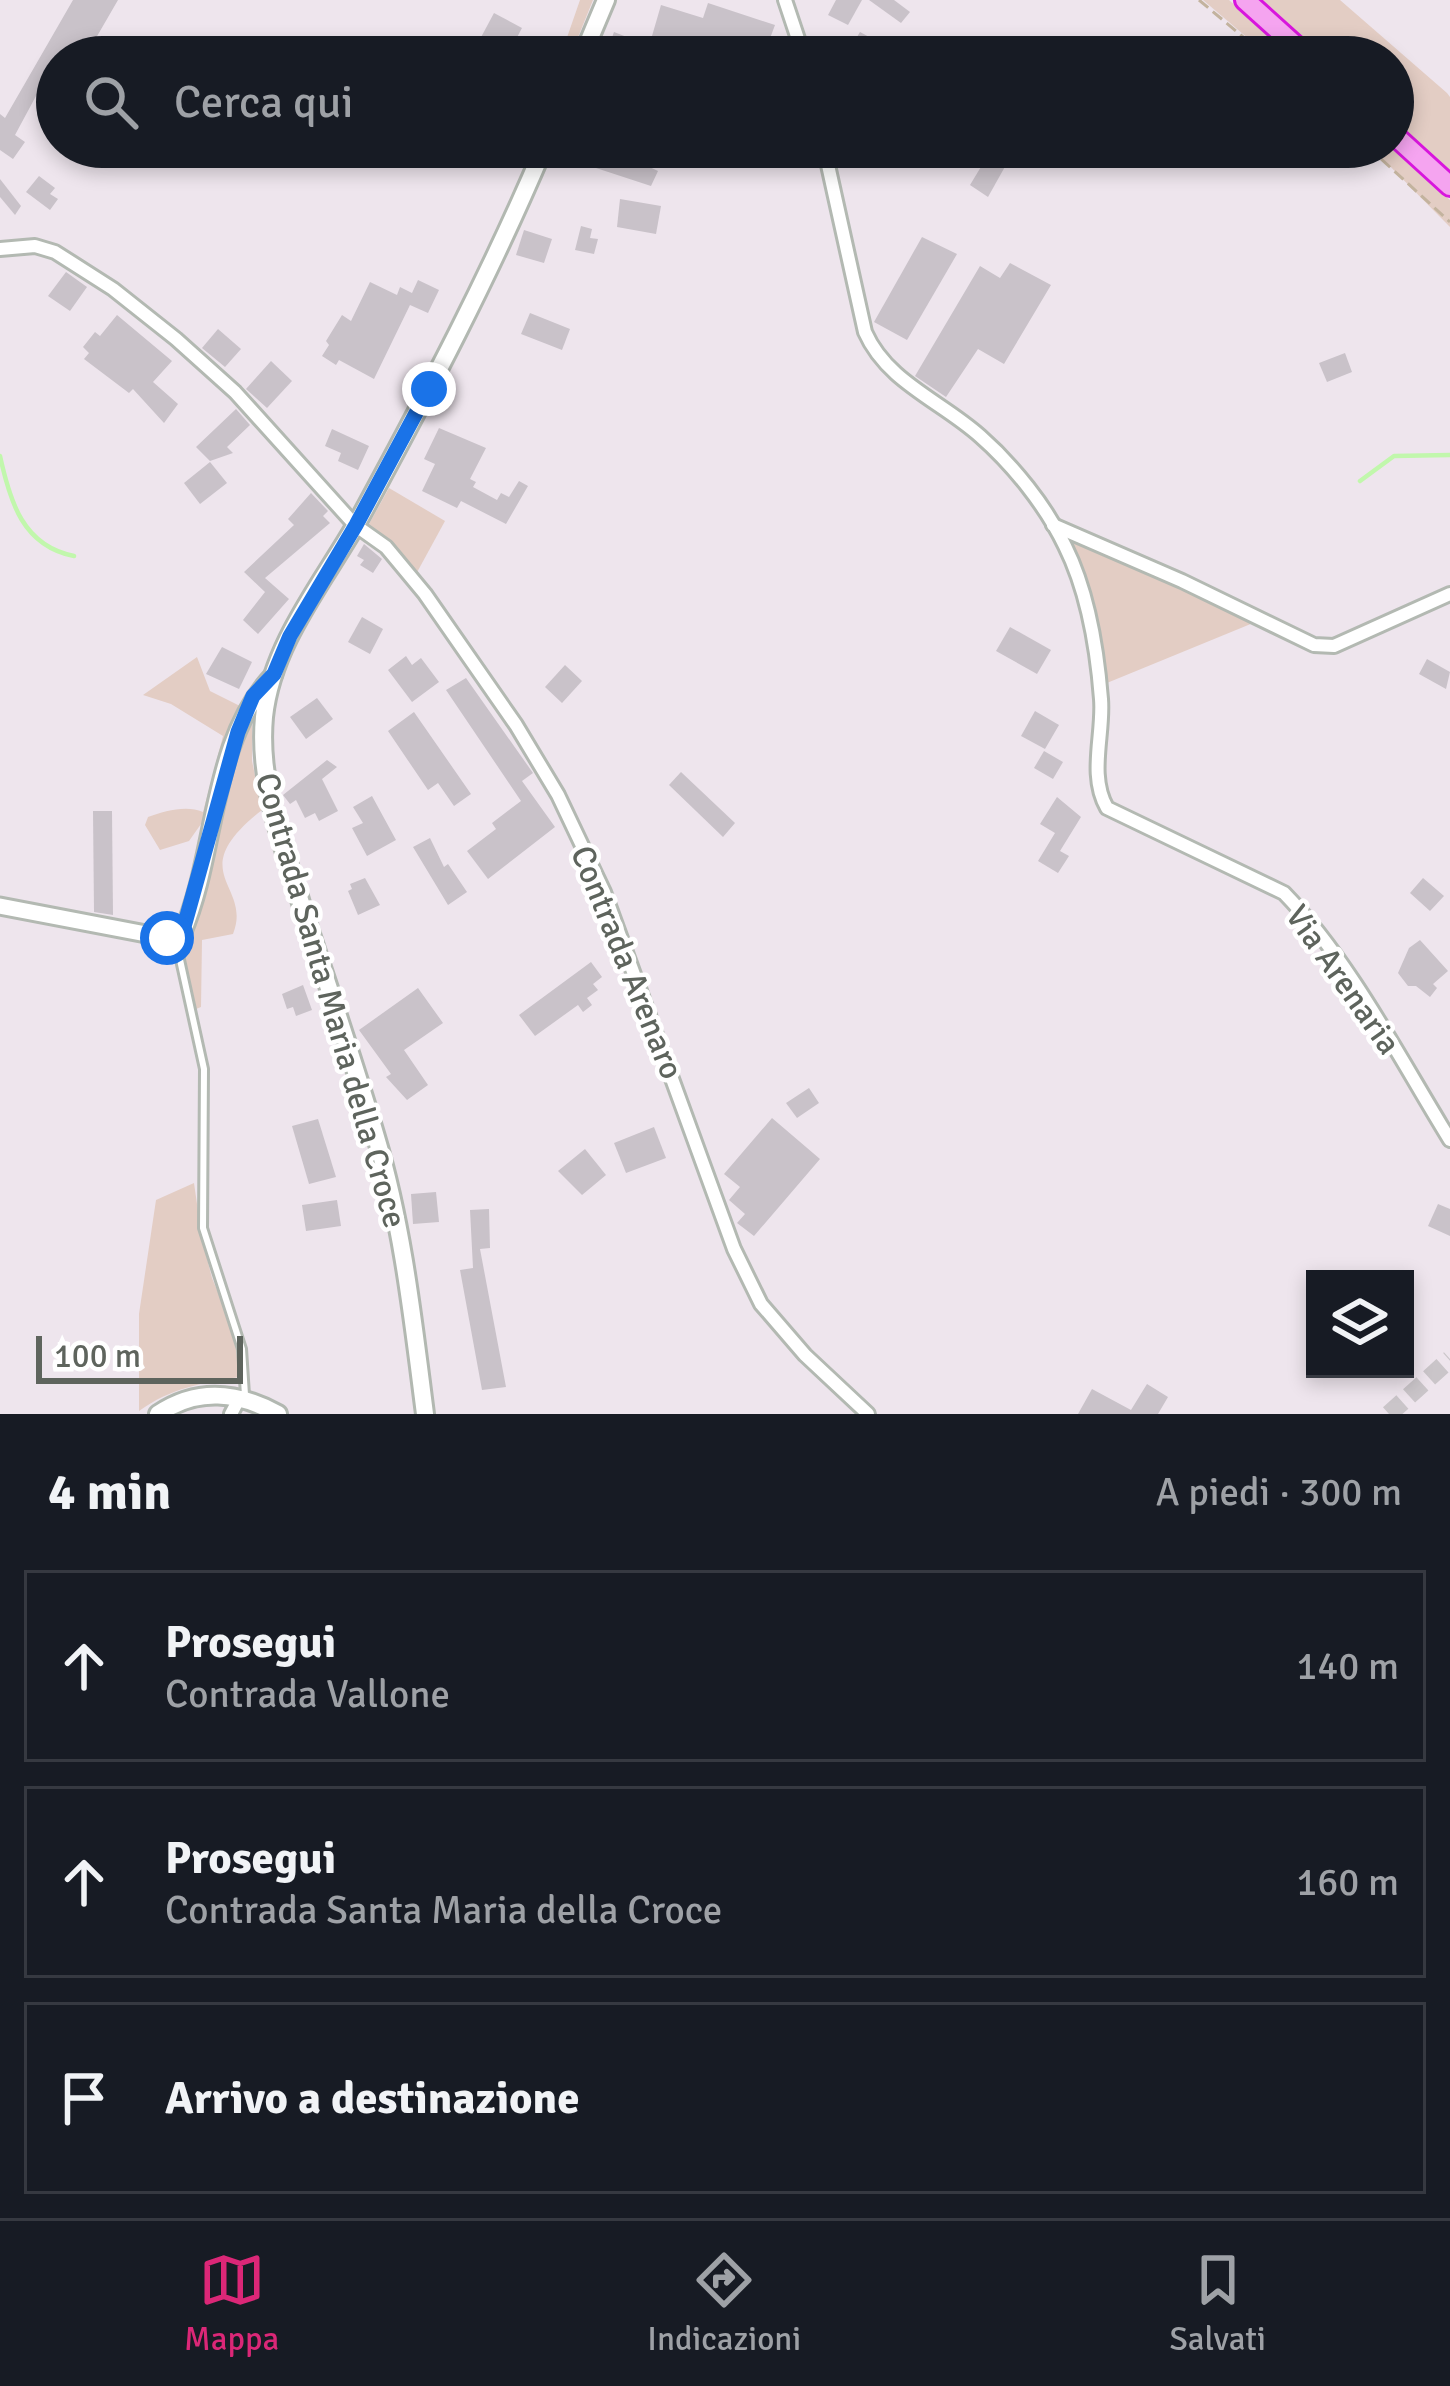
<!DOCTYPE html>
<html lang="it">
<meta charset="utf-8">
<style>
body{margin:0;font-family:Signika,sans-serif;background:#242831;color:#f1f3f6}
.controls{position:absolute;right:36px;bottom:36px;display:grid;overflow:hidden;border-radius:0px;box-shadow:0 6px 18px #0003}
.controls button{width:108px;height:108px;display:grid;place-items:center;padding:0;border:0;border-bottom:3px solid #363941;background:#171b24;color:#f1f3f6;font:60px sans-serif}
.scale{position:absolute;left:36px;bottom:30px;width:207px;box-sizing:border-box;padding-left:12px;border:6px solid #5e645d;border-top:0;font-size:33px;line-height:42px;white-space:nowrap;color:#5e645d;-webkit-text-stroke:9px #fff;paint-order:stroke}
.stop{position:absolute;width:36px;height:36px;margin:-27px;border:9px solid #1a73e8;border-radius:50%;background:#fff}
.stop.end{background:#1a73e8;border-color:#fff;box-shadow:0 3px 12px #0008}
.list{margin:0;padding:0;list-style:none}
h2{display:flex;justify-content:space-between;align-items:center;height:156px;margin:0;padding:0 48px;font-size:51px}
h2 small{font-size:39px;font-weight:400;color:#9ea1a6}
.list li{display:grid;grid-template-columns:78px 1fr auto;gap:36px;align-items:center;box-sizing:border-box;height:192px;margin:0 24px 24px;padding:0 24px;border:3px solid #363941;border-radius:0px}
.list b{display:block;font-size:45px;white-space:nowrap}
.list p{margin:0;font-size:39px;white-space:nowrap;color:#9ea1a6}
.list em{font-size:39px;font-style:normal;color:#9ea1a6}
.icon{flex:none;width:66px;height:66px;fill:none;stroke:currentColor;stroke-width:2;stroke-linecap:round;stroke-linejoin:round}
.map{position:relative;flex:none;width:1450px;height:1414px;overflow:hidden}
.search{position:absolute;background:#171b24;box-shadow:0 6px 18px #0003;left:36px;right:36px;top:36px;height:132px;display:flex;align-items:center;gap:30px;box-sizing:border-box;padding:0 42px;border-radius:66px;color:#9ea1a6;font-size:45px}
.sheet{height:804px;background:#171b24}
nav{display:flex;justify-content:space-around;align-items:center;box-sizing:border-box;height:168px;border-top:3px solid #363941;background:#171b24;font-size:33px;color:#9ea1a6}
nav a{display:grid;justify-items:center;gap:6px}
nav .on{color:#db2777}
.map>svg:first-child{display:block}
.green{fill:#e3cdc4}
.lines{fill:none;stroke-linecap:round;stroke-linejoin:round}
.stream{stroke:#c1f7ac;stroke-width:4.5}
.building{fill:#c9c2c9}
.trunk-tunnel{stroke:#cac5c9;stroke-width:18;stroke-dasharray:18 9;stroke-linecap:butt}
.service-casing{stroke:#b3b9b2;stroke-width:12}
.minor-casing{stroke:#b3b9b2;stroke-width:18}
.tertiary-casing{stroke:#b3b9b2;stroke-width:21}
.secondary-casing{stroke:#b2b8b1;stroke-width:22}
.trunk-casing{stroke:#d816dd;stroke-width:24}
.path{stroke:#c3b39e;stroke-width:3;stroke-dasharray:12 6;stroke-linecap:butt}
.service{stroke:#fff;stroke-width:6}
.minor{stroke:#fff;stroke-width:12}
.tertiary{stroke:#fff;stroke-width:15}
.secondary{stroke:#fff;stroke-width:16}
.trunk{stroke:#f5a4f0;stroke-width:18}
.route{stroke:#1a73e8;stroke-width:15}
.labels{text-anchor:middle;stroke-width:9;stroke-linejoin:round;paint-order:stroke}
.street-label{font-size:33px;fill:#5e645d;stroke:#fff}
</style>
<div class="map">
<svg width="1450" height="1414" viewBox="0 0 1450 1414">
<rect width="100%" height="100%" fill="#eee5ed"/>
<g class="green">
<path d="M580 0H593L570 57H555L563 49Z"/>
<path d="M1203 0H1229L1292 57H1270Z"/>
<path d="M1254 0H1340L1447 93 1450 97V178L1393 125V57H1317Z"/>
<path d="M1371 147H1392L1450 200V227Z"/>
<path d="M389 488 445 521 415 576 368 526Z"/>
<path d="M1061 533 1258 621 1102 685 1096 640Z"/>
<path d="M197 657 210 691 240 706 236 722 252 719V761L262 810C181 874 253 884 233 934L202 940 201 1007 196 1009 179 940 210 839 201 824 189 841 160 850 145 825 148 817C165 811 186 805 203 812L223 736 171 704 143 695Z"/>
<path d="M194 1183 202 1239 212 1278 233 1329 240 1377C201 1383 171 1388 139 1411V1314L156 1200Z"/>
</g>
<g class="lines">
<g class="stream">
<path d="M0 456C10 502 23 546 74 556"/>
<path d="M1360 481 1394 456 1450 455"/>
</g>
</g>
<g class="building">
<path d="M73 0H118L85 57 66 49 57 57 15 135 25 142 13 159 0 150V114L5 118Z"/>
<path d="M836 0H862L848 25 828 15Z"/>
<path d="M869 0H894L910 12 901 23Z"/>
<path d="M708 3 775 25 763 57H720L672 38 671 42 652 36 661 5 703 18Z"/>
<path d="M494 13 522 28 507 56 479 41Z"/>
<path d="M614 32 637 41 631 57H605Z"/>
<path d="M860 32 882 44 875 57H857L848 52Z"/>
<path d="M605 147H646L639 162 658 171 651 186 596 168Z"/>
<path d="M877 147H916L905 164Z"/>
<path d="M993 147H1016L988 197 970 185Z"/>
<path d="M39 176 55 188 50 194 58 199 50 210 26 192Z"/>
<path d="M0 179 21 206 15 215 0 197Z"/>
<path d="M620 199 661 206 656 234 617 227Z"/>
<path d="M581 226 592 229 590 238 598 239 594 254 575 250Z"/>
<path d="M524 230 552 239 544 263 516 255Z"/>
<path d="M922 237 957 254 907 340 874 322Z"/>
<path d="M1010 263 1051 285 1004 364 978 349 946 397 915 376 980 266 1000 278Z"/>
<path d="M66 272 87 287 70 311 48 296Z"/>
<path d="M418 280 439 290 428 313 410 305 374 379 339 360 336 365 322 356 329 345 326 341 342 315 351 321 370 282 397 295 400 287 412 293Z"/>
<path d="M530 313 570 329 562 350 521 334Z"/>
<path d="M117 315 172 361 153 382 178 404 164 423 133 389 129 393 84 359 89 353 83 347 95 332 100 336Z"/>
<path d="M218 329 241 349 225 367 202 348Z"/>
<path d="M1345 353 1352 372 1327 382 1319 363Z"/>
<path d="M271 361 292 381 267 408 246 389Z"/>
<path d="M236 409 250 425 227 447 233 453 210 461 196 447Z"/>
<path d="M439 428 486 448 470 479 476 482 473 487 497 500 501 493 509 497 519 481 528 486 506 524 461 501 457 508 422 491 435 464 424 459Z"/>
<path d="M332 429 369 446 358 470 338 461 341 453 325 446Z"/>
<path d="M210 462 227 483 200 504 184 483Z"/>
<path d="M311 493 328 511 323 516 330 523 265 578 289 599 258 634 243 620 265 592 244 572 294 525 288 519Z"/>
<path d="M364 544 382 559 373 573 360 565 364 560 357 556Z"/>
<path d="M362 617 383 629 370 654 348 642Z"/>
<path d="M1010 627 1051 650 1037 674 996 651Z"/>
<path d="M222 647 252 662 239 689 206 674Z"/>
<path d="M406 656 412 665 421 658 439 682 412 702 388 670Z"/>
<path d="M1427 659 1450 672 1446 689 1419 674Z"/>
<path d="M565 665 582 681 562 703 545 687Z"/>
<path d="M466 678 533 773 522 781 555 827 488 879 467 851 496 829 492 823 521 801 446 690Z"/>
<path d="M317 698 333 719 306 739 290 717Z"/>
<path d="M1035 711 1059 725 1045 749 1021 736Z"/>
<path d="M414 712 471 794 454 806 438 783 428 790 388 731Z"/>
<path d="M1044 751 1063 762 1053 779 1034 768Z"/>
<path d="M327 760 337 767 322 779 338 811 319 821 315 813 305 818 296 800 290 804 283 795Z"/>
<path d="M681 772 735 823 723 837 669 785Z"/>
<path d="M372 796 396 840 367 856 352 828 363 823 353 807Z"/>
<path d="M1057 797 1081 817 1060 851 1069 856 1058 873 1038 861 1055 833 1040 824Z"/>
<path d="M93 811H112L113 915 94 912Z"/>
<path d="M430 838 444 867 448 864 467 892 448 905 413 847Z"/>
<path d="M365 878 380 905 358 915 348 891 352 889 350 884Z"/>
<path d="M1423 878 1444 896 1430 911 1410 893Z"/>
<path d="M1420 940 1448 971 1433 984 1437 988 1430 997 1416 986H1408L1398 973 1409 948Z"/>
<path d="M591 962 602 977 593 984 598 990 587 998 592 1005 583 1012 578 1005 535 1036 519 1015Z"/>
<path d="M303 985 312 1010 296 1016 293 1007 287 1009 282 994Z"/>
<path d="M418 988 443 1023 404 1050 428 1085 407 1100 386 1077 391 1074 359 1030Z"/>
<path d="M809 1088 819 1103 797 1118 786 1103Z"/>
<path d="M772 1118 820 1159 754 1236 737 1223 745 1214 729 1200 740 1187 724 1174Z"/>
<path d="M318 1119 336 1177 309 1184 292 1126Z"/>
<path d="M654 1127 666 1158 626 1173 614 1143Z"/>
<path d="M585 1149 606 1175 582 1195 558 1171Z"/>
<path d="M436 1192 439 1222 413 1224 411 1194Z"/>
<path d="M337 1200 341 1226 306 1231 302 1205Z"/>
<path d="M1438 1204 1450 1209V1236L1428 1226Z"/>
<path d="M489 1209 490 1248 480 1249 506 1387 482 1390 460 1270 473 1268 470 1210Z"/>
<path d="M1147 1384 1168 1397 1158 1414H1078L1092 1389 1131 1410Z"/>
</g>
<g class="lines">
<path class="trunk-tunnel" d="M1389 1414 1450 1359"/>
<defs>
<path id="service" d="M175 937 204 1069 203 1228 242 1349 245 1395"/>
<g id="minor">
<path d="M785 0 804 57"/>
<path d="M824 147 865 332C887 382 941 401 980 436 1013 465 1046 506 1065 546 1088 592 1097 647 1101 699 1104 734 1088 775 1107 808L1284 893C1350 961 1400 1059 1450 1140"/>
<path d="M0 249 35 246 55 252 113 289 176 339 235 392 355 525 386 547 425 594 516 725 558 795 604 892 734 1249 761 1304 805 1355 868 1414"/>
<path d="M1053 525 1182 581 1314 645 1334 646 1450 594"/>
<path d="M231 1414 240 1397"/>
</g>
<path id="tertiary" d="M0 906 167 938 182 934C218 851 209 742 274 674"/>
<g id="secondary">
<path d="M582 57 606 0"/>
<path d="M158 1414C198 1387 238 1392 278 1414"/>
<path d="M425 1414C413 1321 403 1227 376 1137 353 1058 326 981 301 903 282 842 258 782 264 717 272 641 327 578 362 514 427 394 491 273 544 147"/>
</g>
<g id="trunk">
<path d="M1245 0 1308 57"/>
<path d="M1393 134 1450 186"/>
</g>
</defs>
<use href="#service" class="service-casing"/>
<use href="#minor" class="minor-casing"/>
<use href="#tertiary" class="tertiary-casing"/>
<use href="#secondary" class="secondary-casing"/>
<use href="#trunk" class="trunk-casing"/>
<g class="path">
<path d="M1199 0 1267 57"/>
<path d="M1368 147 1450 222"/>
</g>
<use href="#service" class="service"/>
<use href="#minor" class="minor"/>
<use href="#tertiary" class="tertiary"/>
<use href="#secondary" class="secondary"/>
<use href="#trunk" class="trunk"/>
</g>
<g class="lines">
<path class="route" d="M167 938 182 934 238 732 253 696 274 674 290 636 356 525 429 389"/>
</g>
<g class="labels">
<g class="street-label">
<text transform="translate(628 962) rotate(68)" y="12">Contrada Arenaro</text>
<text transform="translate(1344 979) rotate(55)" y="12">Via Arenaria</text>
<text transform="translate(332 1000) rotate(74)" y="12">Contrada Santa Maria della Croce</text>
</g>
</g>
</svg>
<div class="controls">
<button><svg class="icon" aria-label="layers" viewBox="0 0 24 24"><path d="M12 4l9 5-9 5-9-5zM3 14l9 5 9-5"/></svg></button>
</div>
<div class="scale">100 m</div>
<div class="stop" style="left:167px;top:938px"></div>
<div class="stop end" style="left:429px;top:389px"></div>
<div class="search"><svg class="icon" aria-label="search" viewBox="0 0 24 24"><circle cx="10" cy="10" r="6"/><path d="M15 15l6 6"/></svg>Cerca qui</div>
</div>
<section class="sheet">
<h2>4 min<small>A piedi · 300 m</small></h2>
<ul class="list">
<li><svg class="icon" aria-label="ahead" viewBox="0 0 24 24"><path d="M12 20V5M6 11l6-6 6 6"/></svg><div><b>Prosegui</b><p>Contrada Vallone</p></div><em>140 m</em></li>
<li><svg class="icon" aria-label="ahead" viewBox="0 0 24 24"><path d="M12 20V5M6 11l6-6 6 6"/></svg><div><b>Prosegui</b><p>Contrada Santa Maria della Croce</p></div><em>160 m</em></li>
<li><svg class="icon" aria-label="arrive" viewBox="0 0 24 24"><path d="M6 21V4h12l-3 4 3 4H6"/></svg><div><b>Arrivo a destinazione</b></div></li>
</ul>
</section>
<nav>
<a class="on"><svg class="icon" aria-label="map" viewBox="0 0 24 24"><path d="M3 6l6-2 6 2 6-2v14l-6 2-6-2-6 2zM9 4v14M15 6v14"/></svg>Mappa</a>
<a><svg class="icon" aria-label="directions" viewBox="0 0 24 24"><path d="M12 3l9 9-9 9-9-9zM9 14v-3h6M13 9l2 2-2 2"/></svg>Indicazioni</a>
<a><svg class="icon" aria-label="saved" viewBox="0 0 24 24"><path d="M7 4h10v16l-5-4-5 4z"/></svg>Salvati</a>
</nav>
